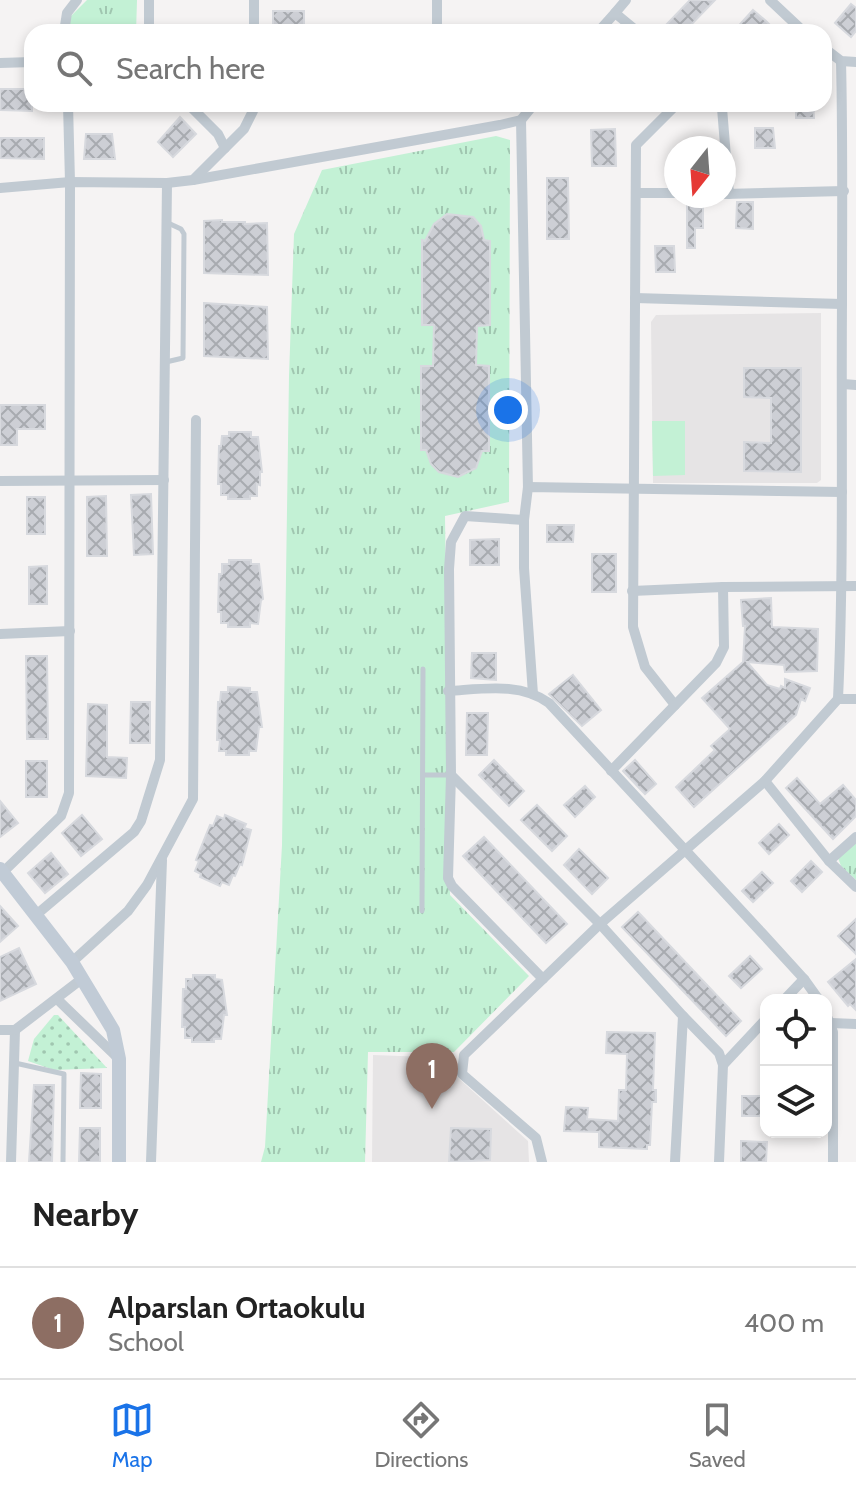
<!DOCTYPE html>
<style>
body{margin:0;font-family:Cabin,sans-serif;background:#f6f6f6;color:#222}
.controls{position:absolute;right:24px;bottom:24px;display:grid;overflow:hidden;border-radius:16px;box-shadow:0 4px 12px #0003}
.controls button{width:72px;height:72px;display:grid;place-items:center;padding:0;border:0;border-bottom:2px solid #e0e0e0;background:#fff;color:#222;font:40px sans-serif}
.compass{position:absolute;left:664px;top:136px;width:72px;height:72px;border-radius:50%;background:#fff;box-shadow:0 4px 12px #0003;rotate:197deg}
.you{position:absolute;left:508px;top:410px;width:28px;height:28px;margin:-20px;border:6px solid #fff;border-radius:50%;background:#1a73e8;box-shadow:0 0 0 12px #1a73e833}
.badge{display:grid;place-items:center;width:52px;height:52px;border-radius:50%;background:#1a73e8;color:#fff;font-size:26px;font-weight:700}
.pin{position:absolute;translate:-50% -66px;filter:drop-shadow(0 2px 4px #0008)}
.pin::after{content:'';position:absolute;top:42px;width:28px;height:24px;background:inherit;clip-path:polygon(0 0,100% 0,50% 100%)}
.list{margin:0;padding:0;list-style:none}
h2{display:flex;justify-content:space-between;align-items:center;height:104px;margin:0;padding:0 32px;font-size:34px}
h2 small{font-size:26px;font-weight:400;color:#767676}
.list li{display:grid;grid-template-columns:52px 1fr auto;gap:24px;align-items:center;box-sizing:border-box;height:112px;padding:0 32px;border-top:2px solid #e0e0e0}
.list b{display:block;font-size:30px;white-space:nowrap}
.list p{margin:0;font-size:26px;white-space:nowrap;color:#767676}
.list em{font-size:26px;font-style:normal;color:#767676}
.icon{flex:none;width:44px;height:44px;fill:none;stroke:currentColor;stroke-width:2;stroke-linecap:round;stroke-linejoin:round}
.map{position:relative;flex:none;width:856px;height:1162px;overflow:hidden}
.search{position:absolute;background:#fff;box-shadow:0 4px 12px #0003;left:24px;right:24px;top:24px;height:88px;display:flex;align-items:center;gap:20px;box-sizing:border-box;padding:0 28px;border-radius:24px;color:#767676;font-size:30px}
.sheet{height:216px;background:#fff}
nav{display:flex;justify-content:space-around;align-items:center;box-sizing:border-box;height:112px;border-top:2px solid #e0e0e0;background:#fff;font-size:22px;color:#767676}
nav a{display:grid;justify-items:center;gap:4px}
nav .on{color:#1a73e8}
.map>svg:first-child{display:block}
.education{fill:#e6e4e5}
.grass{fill:url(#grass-dots)}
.park{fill:url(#park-tufts)}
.pitch{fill:#c3f1d5}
.building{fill:url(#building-cross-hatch);stroke:#d7d9de;stroke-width:2}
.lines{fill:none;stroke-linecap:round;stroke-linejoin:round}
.lane{stroke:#c1cad2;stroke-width:5}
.street{stroke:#c1cad2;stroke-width:10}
.secondary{stroke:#c1cbd6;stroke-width:14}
</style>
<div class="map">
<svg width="856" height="1162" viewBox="0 0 856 1162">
<defs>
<pattern id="grass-dots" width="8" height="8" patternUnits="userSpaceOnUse" patternTransform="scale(2)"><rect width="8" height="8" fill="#c3f1d5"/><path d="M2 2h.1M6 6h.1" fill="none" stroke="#a0c6b0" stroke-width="1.8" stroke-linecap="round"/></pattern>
<pattern id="park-tufts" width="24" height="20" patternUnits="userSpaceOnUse" patternTransform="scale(2)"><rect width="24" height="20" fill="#c3f1d5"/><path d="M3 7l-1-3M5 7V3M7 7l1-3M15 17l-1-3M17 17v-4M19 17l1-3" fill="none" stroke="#a0c6b0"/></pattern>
<pattern id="building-cross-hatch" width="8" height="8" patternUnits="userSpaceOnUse" patternTransform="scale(2)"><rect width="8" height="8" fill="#cdcfd5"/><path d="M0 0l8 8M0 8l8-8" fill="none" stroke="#a8abb0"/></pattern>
</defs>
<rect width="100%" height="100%" fill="#f5f3f3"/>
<g class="education">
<path d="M821 313V480L817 483H653L651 322 656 315Z"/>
<path d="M373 1055 455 1058 456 1076 528 1141 529 1162H372Z"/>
</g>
<path class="grass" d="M54 1015H58L107 1068 54 1070 28 1061 34 1039Z"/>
<g class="park">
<path d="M87 0H137L136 32H68L70 17Z"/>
<path d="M496 136 510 140 509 502 445 516 450 895 529 976 454 1052H368L365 1162H261L265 1147 282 845 289 376 294 234 322 170Z"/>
<path d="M856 843V880L841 866 838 858Z"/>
</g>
<path class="pitch" d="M652 421H685V475L653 476Z"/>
<g class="building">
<path d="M690 0H715L684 32H670L665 26Z"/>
<path d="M851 4 856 8V31L851 37 835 23Z"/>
<path d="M753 10 766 21 777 32H733Z"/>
<rect x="273" y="11" width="31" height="21"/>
<path d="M0 89H32V111L0 110Z"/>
<path d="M796 104H813L814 118H796Z"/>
<path d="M180 117 196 134 173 157 158 142Z"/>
<path d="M755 128H773L775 148H755Z"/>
<path d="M615 129 616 166H592L591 130Z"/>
<path d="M86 134H112L115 159H84Z"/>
<path d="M0 138H44V159L0 158Z"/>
<path d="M547 178H568L569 239H547Z"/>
<path d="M694 200H703V228H695V248H687V203H694Z"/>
<path d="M737 202H753V229L736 228Z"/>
<path d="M447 214 473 217 481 226 484 240 490 241V325L477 326 476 365 489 366V451H482L476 468 458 477 439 472 431 464 426 450H421V366H433L434 325H422V240L425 241 434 224Z"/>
<path d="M222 220V222H245V224L267 223 268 275 204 273V221Z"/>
<path d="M655 246H674L675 272H656Z"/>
<path d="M204 303 267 307 268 359 204 356Z"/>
<path d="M744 368H801V472L744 471V442L771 443V398L744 397Z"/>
<path d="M0 405H45V429H17V445H0Z"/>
<path d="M229 432H251V437H258L262 472H260V485L257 484V496H250V499H228V495H221V484H218L219 446H221L222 436H229Z"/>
<path d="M151 494 153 554 134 555 131 495Z"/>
<path d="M106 496 107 556H87V497Z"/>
<rect x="27" y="497" width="18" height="37"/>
<path d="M547 525H574L573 542H547Z"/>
<path d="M499 539V565H470V540Z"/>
<rect x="592" y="554" width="24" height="38"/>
<path d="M229 560H251V564H259L263 599 261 600 258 624 250 623V627H228V623H221V612H218L219 574H222V564H229Z"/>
<path d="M47 566V604H29V567Z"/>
<path d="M771 598 772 627 818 629 817 671 785 672 784 665 747 662 767 685 780 689 781 686 785 688V679L810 688 805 701 801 699 796 715 694 807 676 787 715 750 711 746 730 729 702 698 743 662 745 626H743L741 600Z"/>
<path d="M472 653H496V680L471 678Z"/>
<path d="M26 656H47L48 739H27Z"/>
<path d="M573 675 601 710 582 726 549 694Z"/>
<path d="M228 687 250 688V692H257L262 727H259L256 751H249V755H226V751H219L220 740H217L218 702H220L221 692H228Z"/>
<path d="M131 702H150V743H130Z"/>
<path d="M88 704 107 705V757L127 758 126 778 86 776Z"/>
<path d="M467 713H488L487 755H466Z"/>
<path d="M494 760 524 791 509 806 479 775Z"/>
<path d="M635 760 656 784 645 794 623 771Z"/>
<rect x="26" y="761" width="21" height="36"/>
<path d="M797 778 820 804 843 785 856 800V816L833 839 786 788Z"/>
<path d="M585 786 595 797 575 817 564 805Z"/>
<path d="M0 801 18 823 0 837Z"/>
<path d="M537 805 567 836 552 851 521 820Z"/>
<path d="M82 815 102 839 81 856 62 833Z"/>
<path d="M225 815 246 824 244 828 251 830 242 865 240 864 235 876 233 875 229 885 222 882 220 886 200 877 201 874 195 871 199 861 196 860 210 825 213 826 217 816 224 819Z"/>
<path d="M779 824 789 835 769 854 759 843Z"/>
<path d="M484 837 567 924 546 943 463 856Z"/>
<path d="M579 849 608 878 592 894 564 865Z"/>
<path d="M51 853 68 874 45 893 28 873Z"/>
<path d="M811 861 822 872 802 892 791 881Z"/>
<path d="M762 872 773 883 753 902 742 891Z"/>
<path d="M0 906 18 926 0 942Z"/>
<path d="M638 912 741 1021 726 1036 622 927Z"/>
<path d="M856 919V954L838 936Z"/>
<path d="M19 948 36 984 0 1001V957Z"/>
<path d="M750 956 762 969 741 988 729 976Z"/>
<path d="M856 959V1010L850 1004 848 1006 828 982Z"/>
<path d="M193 975H215V979L222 980 227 1015H224L221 1039H214V1042H192V1038H185V1027H182L183 989H186V979H193Z"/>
<path d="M607 1032 655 1033 653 1090H656V1102H652L650 1145H647V1149L599 1147V1132L564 1131 566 1107 588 1108 587 1119 618 1121 619 1090H626L627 1054 606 1053Z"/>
<path d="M81 1073 101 1074V1108H80Z"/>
<path d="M34 1085H54L52 1162H29Z"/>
<path d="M742 1096H762L761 1116H742Z"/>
<path d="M80 1128H100V1162H79Z"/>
<path d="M451 1128 491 1129 490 1160 449 1162Z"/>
<path d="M741 1141 767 1142 766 1162H741Z"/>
</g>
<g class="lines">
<g class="lane">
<path d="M166 362 183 358 184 234 181 229 168 223"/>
<path d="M423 775H450"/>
<path d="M422 911 423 669"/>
<path d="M15 1063 64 1074 63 1162"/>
</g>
<g class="street">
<path d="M149 0V32"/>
<path d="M254 0V32"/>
<path d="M437 0V32"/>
<path d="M626 0 615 13 638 32"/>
<path d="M770 0 804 32"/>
<path d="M64 32 67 13 77 0"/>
<path d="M598 32 615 13"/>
<path d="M824 48 841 61 856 62"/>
<path d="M0 63 32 62"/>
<path d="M188 104 218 134 225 148"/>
<path d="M719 104 722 108 729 194"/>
<path d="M521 120 528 489"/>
<path d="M193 180 500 125 521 120 534 104"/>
<path d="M0 188 70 182 167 183 193 180 244 129 253 111 254 104"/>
<path d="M637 193H676"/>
<path d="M724 194 844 191"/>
<path d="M635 298 842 304"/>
<path d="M843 384 856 385"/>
<path d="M0 481 164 480"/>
<path d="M524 520 528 487 842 492"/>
<path d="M632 591 723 587"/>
<path d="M0 634 70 631"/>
<path d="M448 691C483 689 520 682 549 703L762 933 804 979 819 1000"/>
<path d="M533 694 524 568V520L465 516 451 542 449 569 451 775 600 924 683 1016 675 1162"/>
<path d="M838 699C844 567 841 436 842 304 842 223 843 142 841 61"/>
<path d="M675 705 645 667 633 627 636 145 677 104"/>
<path d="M611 771 716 663 724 647 723 587 856 586"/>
<path d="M451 775 448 878 452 886 543 979"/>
<path d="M765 781 829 861 856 887"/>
<path d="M829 861 856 837"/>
<path d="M0 875 61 816 69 793 70 182 68 104"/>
<path d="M36 915 134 832 141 821 160 760 167 183"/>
<path d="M72 962 128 911 147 885 193 799 196 420"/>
<path d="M58 1000 119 1059"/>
<path d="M784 1000 804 979"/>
<path d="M826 1014 833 1032V1162"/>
<path d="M683 1016 719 1053 723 1065 719 1162"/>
<path d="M831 1023 856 1024"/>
<path d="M0 1030H15L11 1162"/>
<path d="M15 1030 83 978"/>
<path d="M723 1065 766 1019"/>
<path d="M151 1162 162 860"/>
<path d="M542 1162 536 1138 462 1074 464 1055 600 924 765 781 838 699H856"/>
</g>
<path class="secondary" d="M0 869 72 962 113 1030 119 1059V1162"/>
</g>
</svg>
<div class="controls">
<button><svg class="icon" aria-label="locate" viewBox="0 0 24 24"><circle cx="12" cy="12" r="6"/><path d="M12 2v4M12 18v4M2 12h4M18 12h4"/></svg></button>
<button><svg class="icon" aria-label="layers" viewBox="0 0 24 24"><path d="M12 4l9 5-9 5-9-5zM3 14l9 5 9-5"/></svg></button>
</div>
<svg class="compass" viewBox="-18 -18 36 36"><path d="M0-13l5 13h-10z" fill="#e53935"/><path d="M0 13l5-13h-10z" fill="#767676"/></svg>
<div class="you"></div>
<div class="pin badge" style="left:432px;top:1109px;background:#8d6e63">1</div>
<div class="search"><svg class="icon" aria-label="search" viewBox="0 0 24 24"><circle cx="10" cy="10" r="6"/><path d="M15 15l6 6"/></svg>Search here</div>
</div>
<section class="sheet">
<h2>Nearby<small></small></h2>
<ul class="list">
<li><span class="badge" style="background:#8d6e63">1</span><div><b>Alparslan Ortaokulu</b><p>School</p></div><em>400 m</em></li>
</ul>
</section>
<nav>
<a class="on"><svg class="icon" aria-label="map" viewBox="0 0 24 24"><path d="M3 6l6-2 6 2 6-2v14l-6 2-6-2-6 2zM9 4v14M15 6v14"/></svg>Map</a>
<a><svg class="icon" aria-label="directions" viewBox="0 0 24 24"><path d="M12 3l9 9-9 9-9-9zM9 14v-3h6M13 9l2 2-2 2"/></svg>Directions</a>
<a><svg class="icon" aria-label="saved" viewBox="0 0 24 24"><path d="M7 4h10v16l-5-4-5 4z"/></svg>Saved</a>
</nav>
